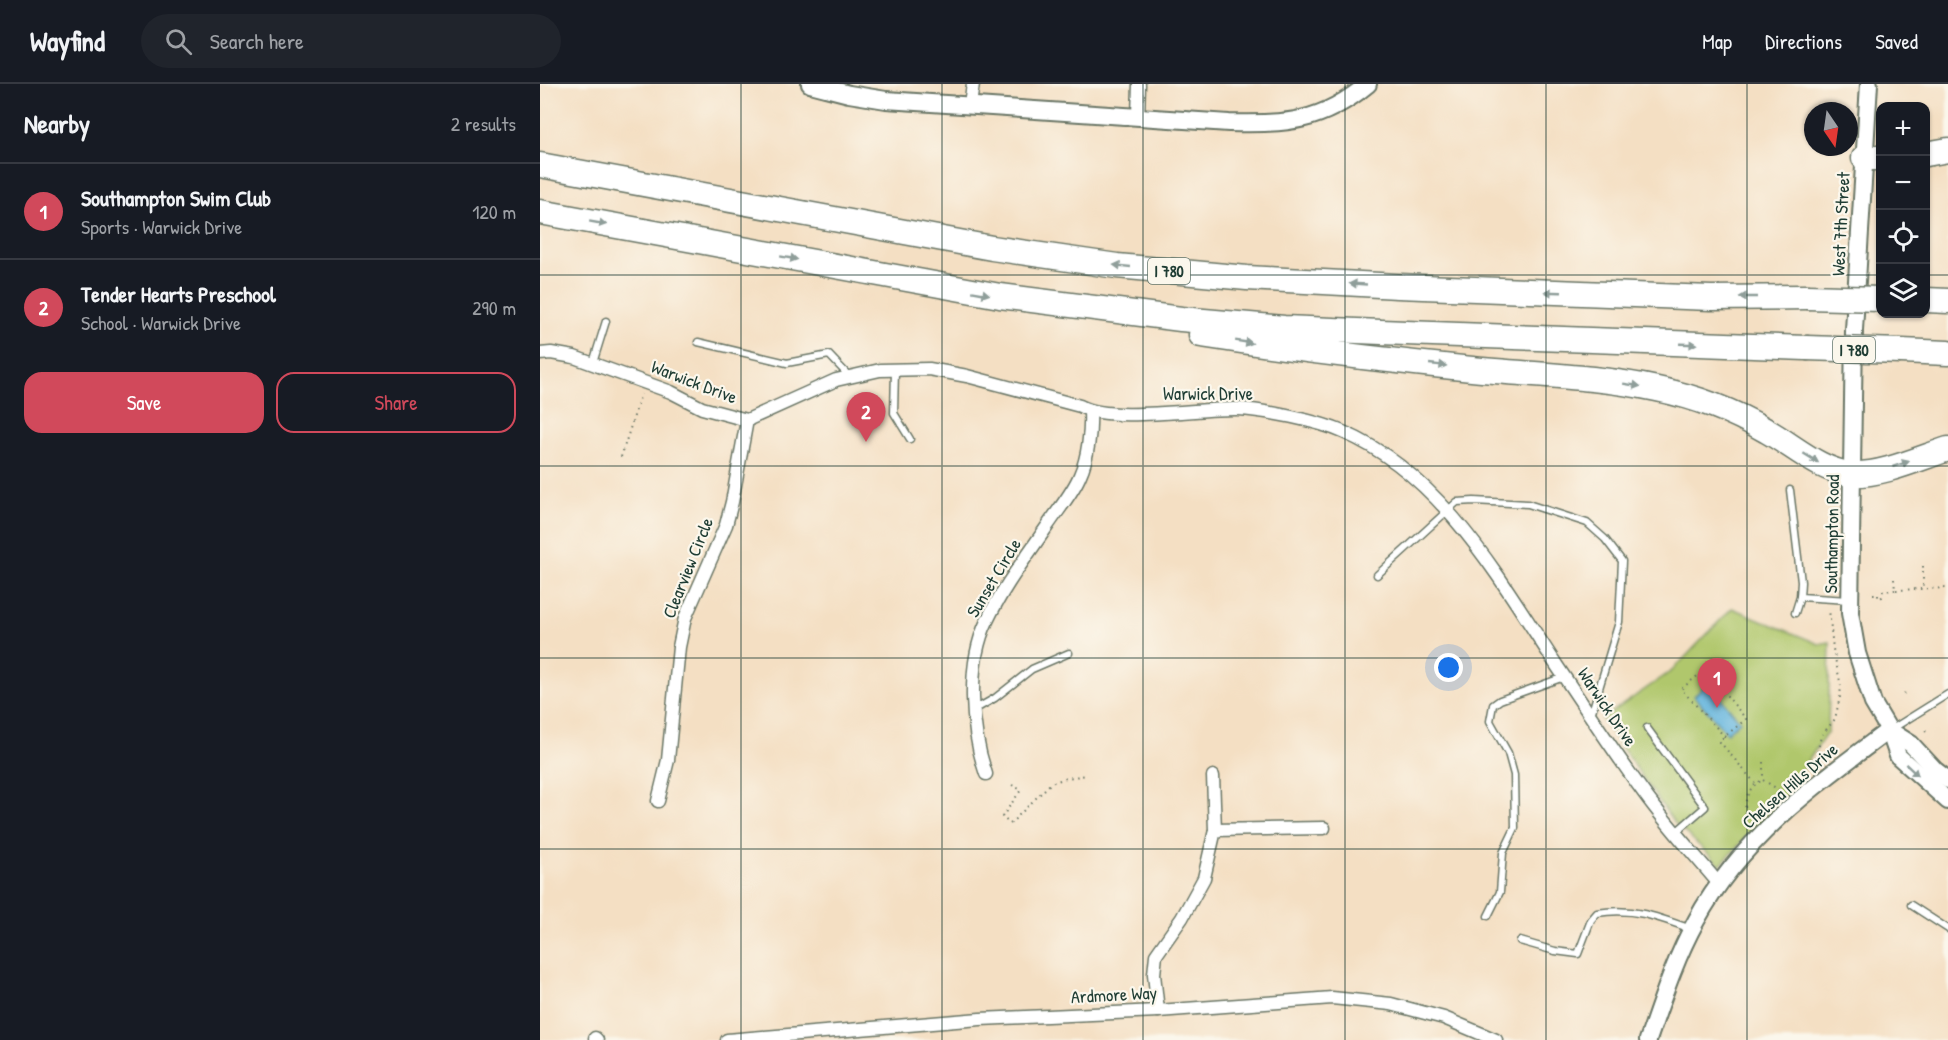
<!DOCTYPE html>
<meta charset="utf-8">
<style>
body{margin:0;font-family:"Patrick Hand",sans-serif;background:#20242c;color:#f1f3f6}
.controls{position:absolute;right:18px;top:18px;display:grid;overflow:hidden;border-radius:12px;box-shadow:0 2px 4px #0004}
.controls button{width:54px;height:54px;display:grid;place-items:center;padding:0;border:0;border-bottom:2px solid #363941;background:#171b24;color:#f1f3f6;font:30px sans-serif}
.compass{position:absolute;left:1264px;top:18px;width:54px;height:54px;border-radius:50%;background:#171b24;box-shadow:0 2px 4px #0004;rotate:167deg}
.you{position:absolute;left:909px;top:584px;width:21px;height:21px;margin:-15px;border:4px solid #fff;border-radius:50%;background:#1a73e8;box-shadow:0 0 0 9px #1a73e833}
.badge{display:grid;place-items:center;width:39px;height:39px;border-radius:50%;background:#d1495b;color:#fff;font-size:20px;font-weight:700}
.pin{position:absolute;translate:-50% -50px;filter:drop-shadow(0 2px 3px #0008)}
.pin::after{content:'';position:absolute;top:32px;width:21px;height:18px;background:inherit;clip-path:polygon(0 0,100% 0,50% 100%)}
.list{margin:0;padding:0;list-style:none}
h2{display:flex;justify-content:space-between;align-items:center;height:78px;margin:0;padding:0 24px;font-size:26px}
h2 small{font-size:20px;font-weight:400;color:#9ea1a6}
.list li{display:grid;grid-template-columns:39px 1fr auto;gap:18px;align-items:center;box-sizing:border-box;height:96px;padding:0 24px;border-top:2px solid #363941}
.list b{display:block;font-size:22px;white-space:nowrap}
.list p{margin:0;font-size:20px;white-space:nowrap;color:#9ea1a6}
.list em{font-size:20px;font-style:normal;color:#9ea1a6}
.actions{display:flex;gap:12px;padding:18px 24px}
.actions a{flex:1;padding:14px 0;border:2px solid #d1495b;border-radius:18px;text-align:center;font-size:21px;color:#d1495b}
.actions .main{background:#d1495b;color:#fff}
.icon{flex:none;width:33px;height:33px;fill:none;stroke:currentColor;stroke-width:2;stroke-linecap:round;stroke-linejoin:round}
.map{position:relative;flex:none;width:1408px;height:956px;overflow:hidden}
header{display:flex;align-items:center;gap:36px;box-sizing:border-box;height:84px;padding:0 30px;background:#171b24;border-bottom:2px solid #363941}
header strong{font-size:28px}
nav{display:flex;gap:33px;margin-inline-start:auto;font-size:21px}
.search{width:420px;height:54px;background:#20242c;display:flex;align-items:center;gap:15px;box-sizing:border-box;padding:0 21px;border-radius:33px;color:#9ea1a6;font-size:22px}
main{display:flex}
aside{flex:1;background:#171b24}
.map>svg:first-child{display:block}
.garden{fill:#b0c76c;stroke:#688250;stroke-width:1.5}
.water{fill:#63b5de;stroke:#417989;stroke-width:1.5}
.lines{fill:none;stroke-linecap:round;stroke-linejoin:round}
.service-casing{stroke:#6a7666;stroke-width:9}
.minor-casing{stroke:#6a7666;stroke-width:15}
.tertiary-casing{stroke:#6a7666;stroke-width:20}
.motorway-casing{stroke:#6a7666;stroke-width:27}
.path{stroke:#6a7666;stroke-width:2;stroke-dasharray:1.5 4.5;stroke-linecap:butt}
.service{stroke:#fff;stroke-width:6}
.minor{stroke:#fff;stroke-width:12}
.tertiary{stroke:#fff;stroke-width:16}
.motorway{stroke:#fff;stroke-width:24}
.motorway-bridge-casing{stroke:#6a7666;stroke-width:27;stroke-linecap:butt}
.motorway-bridge{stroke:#fff;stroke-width:24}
.oneway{fill:#8f9e9a}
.grid{fill:none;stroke:#1f3d34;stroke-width:1.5;stroke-opacity:0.55}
.labels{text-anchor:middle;stroke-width:4.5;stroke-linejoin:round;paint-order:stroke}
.shield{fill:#fbf7ec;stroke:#61756b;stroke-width:1.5}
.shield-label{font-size:16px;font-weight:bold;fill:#1f3d34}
.street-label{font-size:18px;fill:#1f3d34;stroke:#fbf7ec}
</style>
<header>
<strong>Wayfind</strong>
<div class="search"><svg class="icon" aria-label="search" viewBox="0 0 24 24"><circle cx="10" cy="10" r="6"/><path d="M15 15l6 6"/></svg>Search here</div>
<nav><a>Map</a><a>Directions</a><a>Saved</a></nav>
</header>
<main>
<aside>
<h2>Nearby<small>2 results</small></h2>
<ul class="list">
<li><span class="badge">1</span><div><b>Southampton Swim Club</b><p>Sports · Warwick Drive</p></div><em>120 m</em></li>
<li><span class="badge">2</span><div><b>Tender Hearts Preschool</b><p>School · Warwick Drive</p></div><em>290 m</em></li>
</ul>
<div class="actions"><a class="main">Save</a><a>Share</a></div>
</aside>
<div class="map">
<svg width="1408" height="956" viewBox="0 0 1408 956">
<rect width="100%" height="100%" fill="#fbf7ec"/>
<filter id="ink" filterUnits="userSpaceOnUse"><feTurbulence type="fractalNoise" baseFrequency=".0167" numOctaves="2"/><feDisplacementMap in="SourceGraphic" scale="12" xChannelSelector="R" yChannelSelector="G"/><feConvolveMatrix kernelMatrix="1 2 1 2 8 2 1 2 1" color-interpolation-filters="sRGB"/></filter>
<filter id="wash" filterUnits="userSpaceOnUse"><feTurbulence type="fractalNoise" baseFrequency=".008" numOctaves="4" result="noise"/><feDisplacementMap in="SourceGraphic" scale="24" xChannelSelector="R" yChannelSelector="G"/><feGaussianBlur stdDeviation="1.35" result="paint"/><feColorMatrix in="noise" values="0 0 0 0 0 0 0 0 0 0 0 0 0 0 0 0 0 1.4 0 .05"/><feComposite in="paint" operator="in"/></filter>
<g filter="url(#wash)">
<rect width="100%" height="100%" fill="#f4dfc3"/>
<path class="garden" d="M1192 524 1279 560 1290 558 1288 647 1243 715 1180 781 1133 737 1062 635 1133 586Z"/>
<path class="water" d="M1168 599 1200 637 1187 649 1154 612Z"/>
</g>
<g filter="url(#ink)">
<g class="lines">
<defs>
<g id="service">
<path d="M158 258 247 279 289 271 309 292"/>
<path d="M53 279 66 237"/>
<path d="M355 286 354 329 370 355"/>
<path d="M1250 406 1261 498 1260 513 1309 516"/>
<path d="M837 491 917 418 934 417 988 420 1047 439 1065 455 1082 477 1079 538 1051 631"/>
<path d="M1255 529 1260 513"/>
<path d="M434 626 455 614 492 585 529 569"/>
<path d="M1107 644 1165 723 1136 748"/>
<path d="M1352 645 1408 610"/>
<path d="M1371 821 1408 845"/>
<path d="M948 832 960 808 963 769 975 744 974 691 968 669 950 637 953 621 960 616 1024 593"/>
<path d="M980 857 1015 867 1038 870 1051 836 1057 829C1093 823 1118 833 1151 845"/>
</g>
<g id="minor">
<path d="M430 21 433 0"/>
<path d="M598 33 599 0"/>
<path d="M0 270 11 269 34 273 131 308 162 324 207 336 296 296 340 286 389 285 427 292 540 322C570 339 659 324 697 325 725 326 778 337 803 348 902 390 961 497 1017 582 1046 625 1074 668 1104 709 1127 741 1154 770 1179 800"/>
<path d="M446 690C431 645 426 581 447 537 463 503 487 472 508 441 518 426 534 407 540 391 548 374 551 346 550 328"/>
<path d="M118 717 128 676 139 563 145 534 186 441 192 418 207 336"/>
<path d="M675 746 784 744"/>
<path d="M618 927 614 890 616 871 642 834 664 794 675 746 673 692"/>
<path d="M55 954 57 956"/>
<path d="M187 956 440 935 618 927 792 914 851 920 904 934 956 956"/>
</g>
<g id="tertiary">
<path d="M270 0 309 10 346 16 689 39C747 40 781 39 828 0"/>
<path d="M1329 0 1314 246 1310 529 1317 569 1333 619 1349 646 1358 672 1408 717"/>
<path d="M1349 646 1371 660 1395 686 1408 696"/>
<path d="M1108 956C1122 916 1135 875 1156 837 1200 755 1275 701 1349 646"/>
</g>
<g id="motorway">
<path d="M1386 70 1408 66"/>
<path d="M1324 74H1340"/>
<path d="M0 81 452 164 577 182 707 194 858 202 1171 214 1267 213"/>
<path d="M0 128 460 212 641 235 744 244 866 249 1266 264"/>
<path d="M1386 216 1408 217"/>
<path d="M661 251C751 265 841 276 932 285 993 291 1057 292 1117 305 1156 313 1193 327 1227 347 1254 362 1280 387 1311 390 1341 392 1380 374 1408 365"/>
<path d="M1361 267 1408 269"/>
</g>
</defs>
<use href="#service" class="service-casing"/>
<use href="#minor" class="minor-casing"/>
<use href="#tertiary" class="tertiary-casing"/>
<use href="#motorway" class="motorway-casing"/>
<g class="path">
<path d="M81 373 101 310"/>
<path d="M1383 482V506"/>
<path d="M1354 495 1355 506 1408 504"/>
<path d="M1290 504 1291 477"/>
<path d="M1333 510H1338V514L1342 513 1343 507 1355 506"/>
<path d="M1364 610 1365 608"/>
<path d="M1385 647 1389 649"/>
<path d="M1185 653 1141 605 1160 590 1164 595H1173L1206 635 1179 657 1215 699"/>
<path d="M1223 678V696L1244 709"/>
<path d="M1271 684 1275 680 1281 652 1295 635 1300 613 1301 602 1293 565 1289 525"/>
<path d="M472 701 481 706 462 733 470 740 511 699 526 694 548 691"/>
<path d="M1207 741C1203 723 1204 704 1223 696"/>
</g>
<use href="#service" class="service"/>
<use href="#minor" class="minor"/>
<use href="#tertiary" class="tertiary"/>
<use href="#motorway" class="motorway"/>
<defs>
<g id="motorway-bridge">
<path d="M1267 213 1340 215"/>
<path d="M1266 264 1361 267"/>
</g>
</defs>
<use href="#motorway-bridge" class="motorway-bridge-casing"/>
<use href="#motorway-bridge" class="motorway-bridge"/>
</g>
<defs><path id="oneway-solid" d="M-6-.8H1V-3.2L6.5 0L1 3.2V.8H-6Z" transform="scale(1.5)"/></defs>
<g class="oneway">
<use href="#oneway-solid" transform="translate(58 139) rotate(10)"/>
<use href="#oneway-solid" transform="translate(249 174) rotate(10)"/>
<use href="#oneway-solid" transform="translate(582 182) rotate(-174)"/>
<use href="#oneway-solid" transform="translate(818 200) rotate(-177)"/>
<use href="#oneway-solid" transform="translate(1013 208) rotate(-178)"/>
<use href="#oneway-solid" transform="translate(441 209) rotate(10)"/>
<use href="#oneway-solid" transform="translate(1208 213) rotate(180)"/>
<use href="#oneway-solid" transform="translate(704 258) rotate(9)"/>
<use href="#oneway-solid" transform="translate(1148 260) rotate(2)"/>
<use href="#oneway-solid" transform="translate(898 281) rotate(6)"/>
<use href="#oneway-solid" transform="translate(1092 301) rotate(9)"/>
<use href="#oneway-solid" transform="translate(1271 374) rotate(32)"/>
<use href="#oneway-solid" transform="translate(1361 380) rotate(-18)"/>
<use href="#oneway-solid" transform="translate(1372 686) rotate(43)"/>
</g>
</g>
<path class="grid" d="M201 0V956M402 0V956M603 0V956M805 0V956M1006 0V956M1207 0V956M0 191H1340M1386 191H1408M0 382H1408M0 574H1408M0 765H1408"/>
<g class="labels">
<g class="shield">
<rect x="608" y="174" width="42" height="26" rx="4.5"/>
<rect x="1293" y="253" width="42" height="26" rx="4.5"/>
</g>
<g class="shield-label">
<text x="629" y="193">I 780</text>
<text x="1314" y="272">I 780</text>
</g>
<g class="street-label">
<text transform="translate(1301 140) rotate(-87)" y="6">West 7th Street</text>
<text transform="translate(154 298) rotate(21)" y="6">Warwick Drive</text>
<text x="668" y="316">Warwick Drive</text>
<text transform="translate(1292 450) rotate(-89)" y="6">Southampton Road</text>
<text transform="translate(148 484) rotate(-68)" y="6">Clearview Circle</text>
<text transform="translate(454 494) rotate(-59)" y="6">Sunset Circle</text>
<text transform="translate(1067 623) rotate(56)" y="6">Warwick Drive</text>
<text transform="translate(1250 702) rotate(-41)" y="6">Chelsea Hills Drive</text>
<text transform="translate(574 911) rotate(-3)" y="6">Ardmore Way</text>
</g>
</g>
</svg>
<div class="controls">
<button>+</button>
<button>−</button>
<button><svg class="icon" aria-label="locate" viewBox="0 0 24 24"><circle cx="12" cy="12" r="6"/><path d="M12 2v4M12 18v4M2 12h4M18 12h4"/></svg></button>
<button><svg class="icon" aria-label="layers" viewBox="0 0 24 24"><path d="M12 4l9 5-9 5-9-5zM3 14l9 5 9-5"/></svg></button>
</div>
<svg class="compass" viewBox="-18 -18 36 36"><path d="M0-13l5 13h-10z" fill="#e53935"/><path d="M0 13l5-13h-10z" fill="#9ea1a6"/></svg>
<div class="you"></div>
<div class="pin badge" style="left:1177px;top:624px">1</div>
<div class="pin badge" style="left:326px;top:358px">2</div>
</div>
</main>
